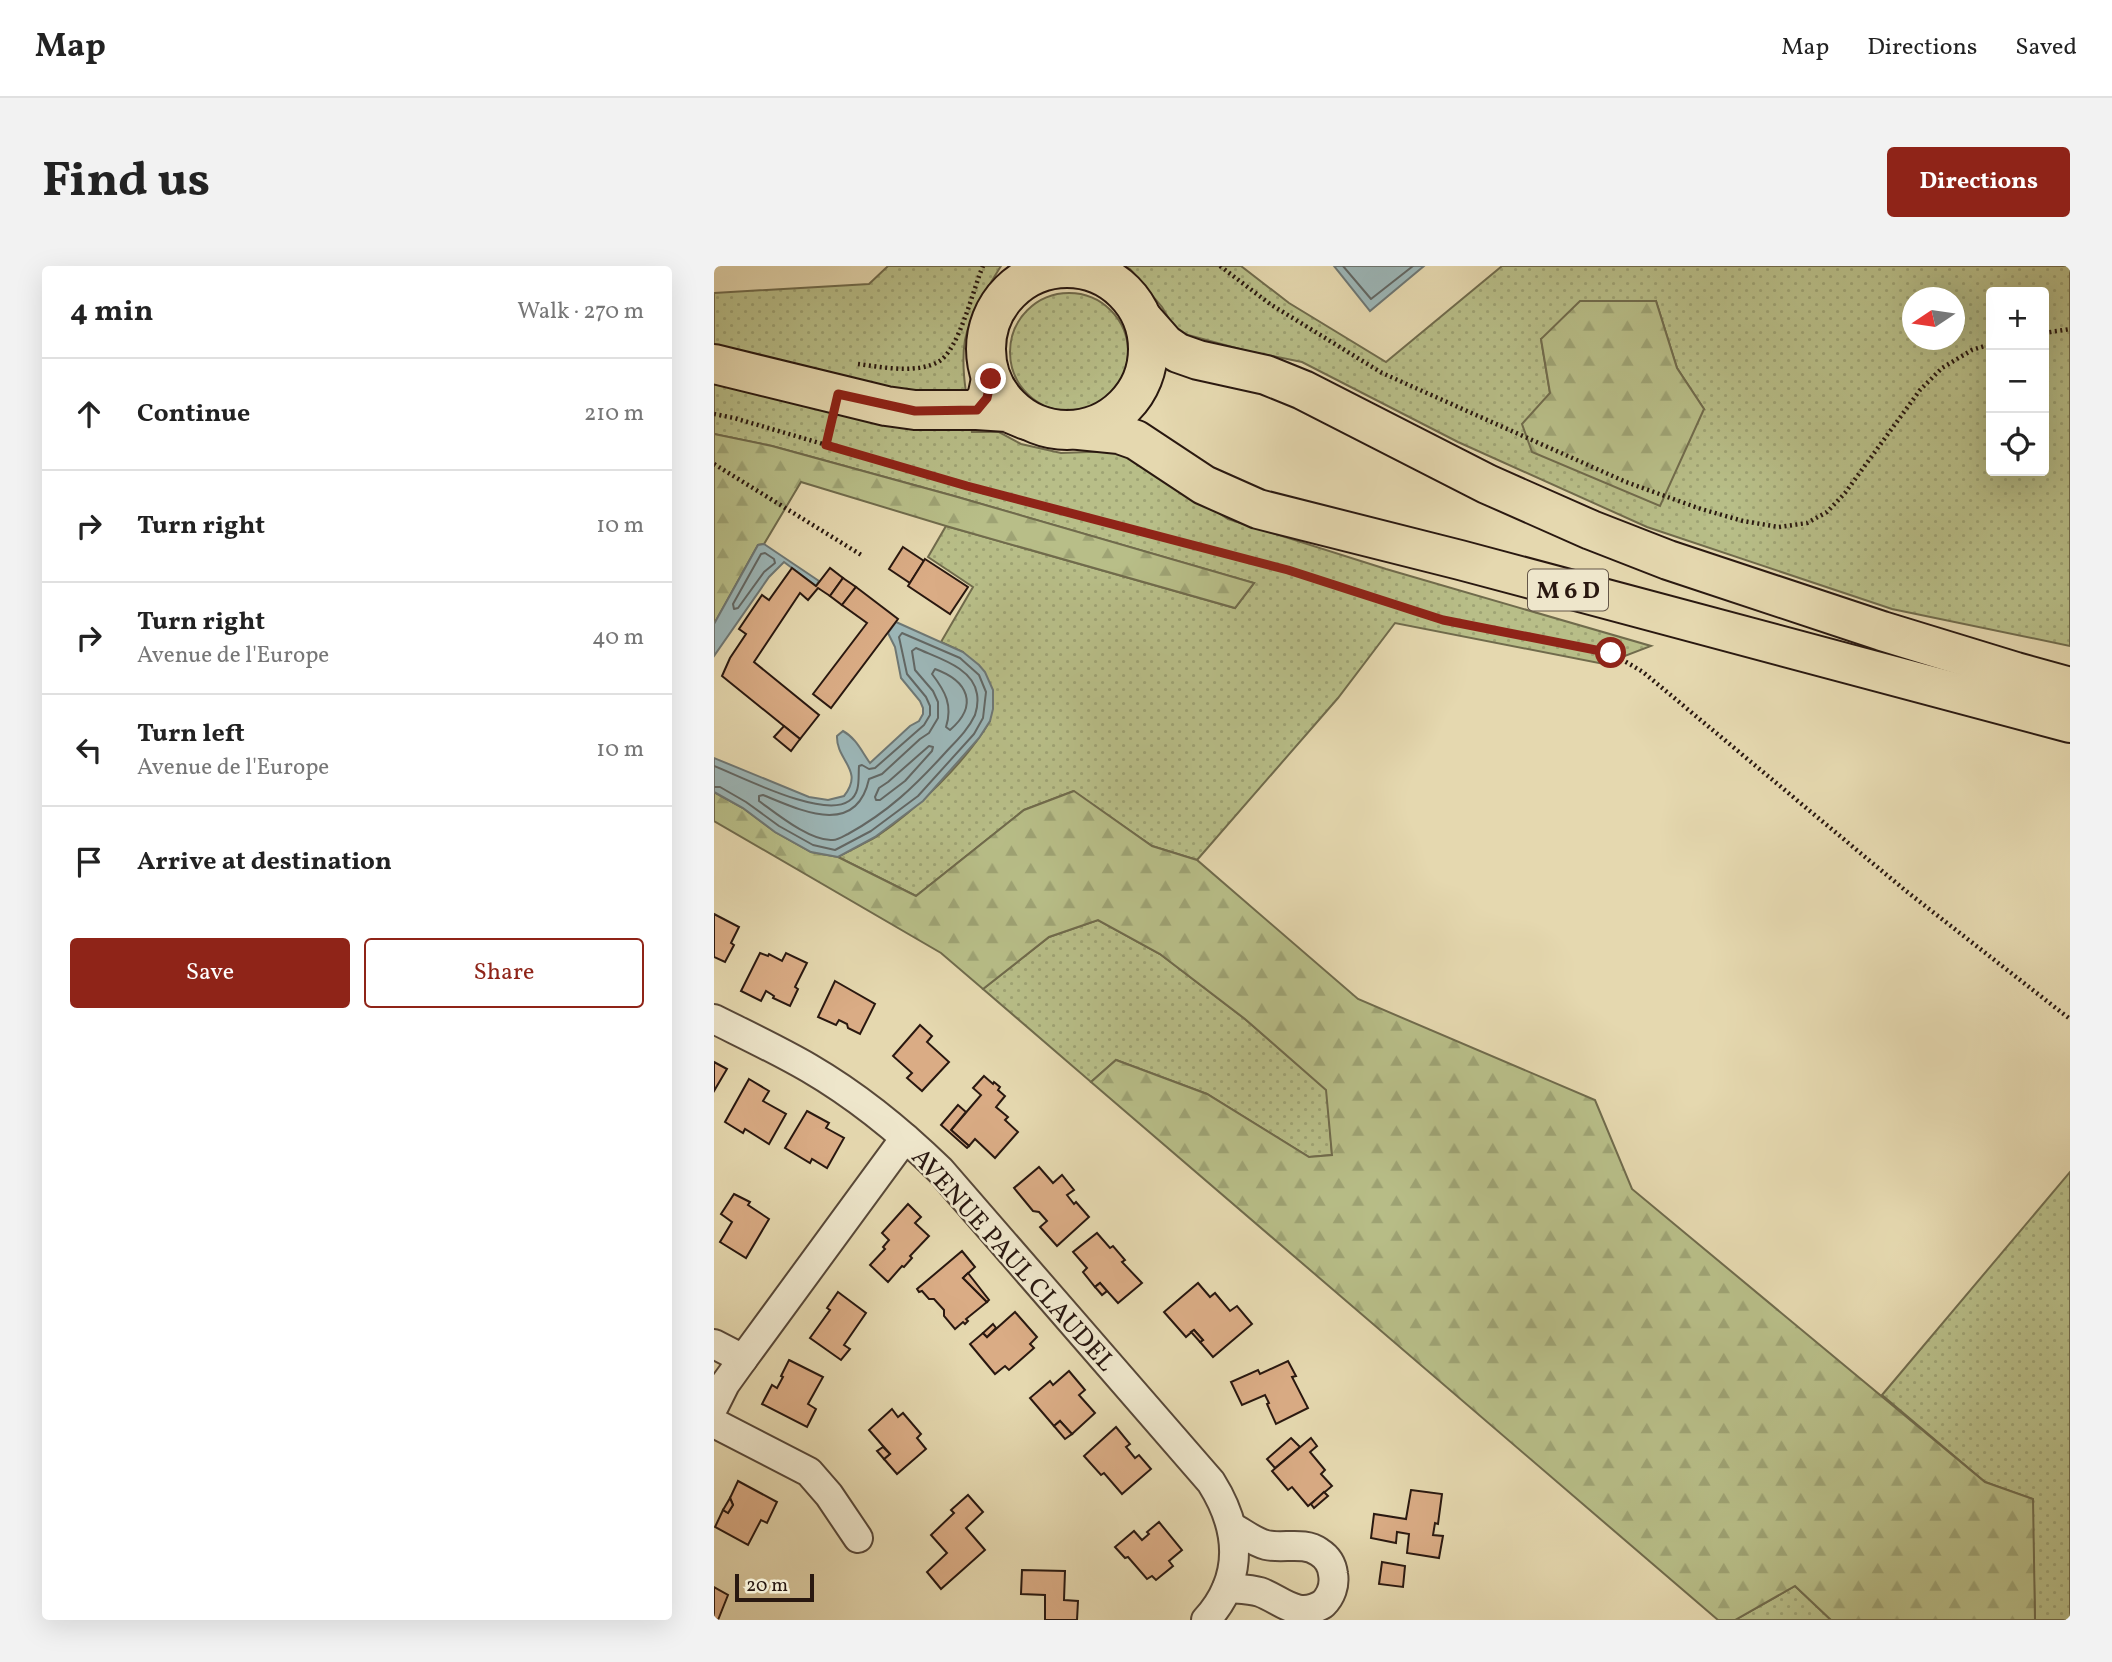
<!DOCTYPE html>
<meta charset="utf-8">
<style>
body{margin:0;font-family:Vollkorn,serif;background:#f2f2f2;color:#222}
.controls{position:absolute;right:21px;top:21px;display:grid;overflow:hidden;border-radius:7px;box-shadow:0 7px 28px #0002}
.controls button{width:63px;height:63px;display:grid;place-items:center;padding:0;border:0;border-bottom:2px solid #e0e0e0;background:#fff;color:#222;font:35px sans-serif}
.compass{position:absolute;left:1188px;top:21px;width:63px;height:63px;border-radius:50%;background:#fff;box-shadow:0 7px 28px #0002;rotate:257deg}
.scale{position:absolute;left:21px;bottom:18px;width:79px;box-sizing:border-box;padding-left:7px;border:4px solid #291810;border-top:0;font-size:19px;line-height:24px;white-space:nowrap;color:#291810;-webkit-text-stroke:5px #eee6cb;paint-order:stroke}
.stop{position:absolute;width:21px;height:21px;margin:-16px;border:5px solid #8f2418;border-radius:50%;background:#fff}
.stop.end{background:#8f2418;border-color:#fff;box-shadow:0 2px 7px #0008}
.list{margin:0;padding:0;list-style:none}
h2{display:flex;justify-content:space-between;align-items:center;height:91px;margin:0;padding:0 28px;font-size:30px}
h2 small{font-size:23px;font-weight:400;color:#767676}
.list li{display:grid;grid-template-columns:46px 1fr auto;gap:21px;align-items:center;box-sizing:border-box;height:112px;padding:0 28px;border-top:2px solid #e0e0e0}
.list b{display:block;font-size:26px;white-space:nowrap}
.list p{margin:0;font-size:23px;white-space:nowrap;color:#767676}
.list em{font-size:23px;font-style:normal;color:#767676}
.actions{display:flex;gap:14px;padding:21px 28px}
.actions a{flex:1;padding:16px 0;border:2px solid #8f2418;border-radius:7px;text-align:center;font-size:24px;color:#8f2418}
.actions .main{background:#8f2418;color:#fff}
.icon{flex:none;width:38px;height:38px;fill:none;stroke:currentColor;stroke-width:2;stroke-linecap:round;stroke-linejoin:round}
.map{position:relative;flex:none;width:1356px;height:1354px;overflow:hidden;border-radius:7px}
header{display:flex;align-items:center;gap:42px;box-sizing:border-box;height:98px;padding:0 35px;background:#fff;border-bottom:2px solid #e0e0e0}
header strong{font-size:33px}
nav{display:flex;gap:38px;margin-inline-start:auto;font-size:24px}
.intro{display:flex;align-items:center;justify-content:space-between;box-sizing:border-box;height:168px;padding:0 42px}
h1{margin:0;font-size:49px}
.button{padding:18px 32px;border-radius:7px;background:#8f2418;color:#fff;font-size:24px;font-weight:700}
main{display:flex;gap:42px;padding:0 42px}
aside{flex:1;background:#fff;border-radius:7px;box-shadow:0 7px 28px #0002}
.map>svg:first-child{display:block}
.grass{fill:url(#grass-dots);stroke:#706b4c;stroke-width:2;fill-rule:evenodd}
.forest{fill:url(#forest-firs);stroke:#706b4c;stroke-width:2}
.water{fill:#9cb6b7;stroke:#6e7774;stroke-width:2}
.lines{fill:none;stroke-linecap:round;stroke-linejoin:round}
.shore{stroke:#626764;stroke-width:2}
.building{fill:#daac85;stroke:#291810;stroke-width:2}
.minor-casing{stroke:#584838;stroke-width:32}
.primary-casing{stroke:#291810;stroke-width:42}
.trunk-casing{stroke:#291810;stroke-width:42}
.path{stroke:#291810;stroke-width:4.5;stroke-dasharray:2 3.5;stroke-linecap:butt}
.minor{stroke:#eee6cb;stroke-width:28}
.primary{stroke:#e5d8af;stroke-width:38}
.trunk{stroke:#e5d8af;stroke-width:38}
.route{stroke:#8f2418;stroke-width:9}
.labels{text-anchor:middle;stroke-width:5;stroke-linejoin:round;paint-order:stroke}
.shield{fill:#eee6cb;stroke:#645648;stroke-width:2}
.shield-label{font-size:24px;font-weight:bold;fill:#291810}
.street-label{font-size:26px;fill:#291810;stroke:#eee6cb}
</style>
<header>
<strong>Map</strong>
<nav><a>Map</a><a>Directions</a><a>Saved</a></nav>
</header>
<div class="intro"><h1>Find us</h1><a class="button">Directions</a></div>
<main>
<aside>
<h2>4 min<small>Walk · 270 m</small></h2>
<ul class="list">
<li><svg class="icon" aria-label="ahead" viewBox="0 0 24 24"><path d="M12 20V5M6 11l6-6 6 6"/></svg><div><b>Continue</b></div><em>210 m</em></li>
<li><svg class="icon" aria-label="right" viewBox="0 0 24 24"><path d="M7 20v-9h11M14 6l5 5-5 5"/></svg><div><b>Turn right</b></div><em>10 m</em></li>
<li><svg class="icon" aria-label="right" viewBox="0 0 24 24"><path d="M7 20v-9h11M14 6l5 5-5 5"/></svg><div><b>Turn right</b><p>Avenue de l'Europe</p></div><em>40 m</em></li>
<li><svg class="icon" aria-label="left" viewBox="0 0 24 24"><path d="M17 20v-9H6M10 6l-5 5 5 5"/></svg><div><b>Turn left</b><p>Avenue de l'Europe</p></div><em>10 m</em></li>
<li><svg class="icon" aria-label="arrive" viewBox="0 0 24 24"><path d="M6 21V4h12l-3 4 3 4H6"/></svg><div><b>Arrive at destination</b></div></li>
</ul>
<div class="actions"><a class="main">Save</a><a>Share</a></div>
</aside>
<div class="map">
<svg width="1356" height="1354" viewBox="0 0 1356 1354">
<defs>
<pattern id="grass-dots" width="8" height="8" patternUnits="userSpaceOnUse" patternTransform="scale(1.75)"><rect width="8" height="8" fill="#b8be88"/><path d="M2 2h.1M6 6h.1" fill="none" stroke="#9ea374" stroke-width="1.8" stroke-linecap="round"/></pattern>
<pattern id="forest-firs" width="22" height="20" patternUnits="userSpaceOnUse" patternTransform="scale(1.75)"><rect width="22" height="20" fill="#b8be88"/><path d="M5 1l3.5 6h-7zM16 11l3.5 6h-7z" fill="#9ea374"/></pattern>
</defs>
<rect width="100%" height="100%" fill="#e5d8af"/>
<filter id="stains"><feTurbulence type="fractalNoise" baseFrequency=".00286" numOctaves="4"/><feColorMatrix values="0 0 0 0 .2 0 0 0 0 .09 0 0 0 0 .02 0 0 0 .5 -.17"/></filter>
<radialGradient id="worn" r=".72"><stop offset=".6" stop-color="#630" stop-opacity="0"/><stop offset="1" stop-color="#630" stop-opacity=".3"/></radialGradient>
<g class="grass">
<path d="M174 0H287C274 21 256 49 251 74 246 104 254 136 258 166H285L307 178 347 187 402 185 429 196 514 253 672 303 937 380 890 398 681 357 624 432 483 594 438 580 359 525 310 544 202 630 124 591C136 584 150 578 162 571 203 543 251 497 276 455L249 386 227 376 259 321 214 291 232 260 521 342 540 317 240 230 58 180 0 168V27L155 18Z"/>
<path d="M410 0H527L575 37 672 96 788 0H1356V380L1178 343 933 261 744 176 588 96 533 85 463 66 448 41 416 3ZM1277 26H1330V205H1277ZM1198 32H1240V74H1198ZM942 35 963 102 990 143 836 127 827 73Z"/>
<circle cx="355" cy="86" r="59"/>
<path d="M384 654 446 688 531 753 613 824 618 889 595 891 493 828 402 794 377 816 269 723 335 671Z"/>
<path d="M1356 906V1354H1321L1318 1233 1271 1216 1168 1129Z"/>
<path d="M1081 1320 1117 1354H1021Z"/>
</g>
<g class="forest">
<path d="M866 35H942L963 102 990 143 946 240 818 186 808 158 836 127 827 73Z"/>
<path d="M0 168 58 180 240 230 540 317 521 342 232 260 87 216 50 278 44 279 0 358Z"/>
<path d="M360 525 438 580 483 594 644 733 881 834 918 923 1271 1216 1319 1233 1321 1354H1117L1081 1320 1021 1354H1004L377 816 402 794 493 828 595 891 618 889 612 824 531 753 446 688 384 654 335 671 269 723 227 687 0 555V526L29 542 61 566 97 586 124 591 202 630 310 544Z"/>
</g>
<g class="water">
<path d="M620 0H710L656 45Z"/>
<path d="M50 278 105 315 102 320 70 296 55 311 0 390V358L44 279Z"/>
<path d="M182 356 249 386 265 399 271 406 279 424V443L276 455 265 472 209 535 161 571 124 591 97 586 61 566 29 542 0 526V492L95 531 114 534 130 530C151 504 122 495 123 470L129 465C142 472 148 486 156 497L196 460 205 455 209 448V442L206 435 187 412 181 381 174 367Z"/>
</g>
<g class="lines">
<g class="shore">
<path d="M629 0 657 33 699 0"/>
<path d="M51 287 60 293 61 297 50 306 24 342 20 343 19 338 47 288Z"/>
<path d="M202 382C223 392 259 401 263 428 264 434 263 443 261 449 254 464 242 475 231 487 201 520 174 546 134 568 130 570 124 574 119 574 97 576 63 548 45 535V530L49 529C86 544 142 572 155 513L168 508 206 473 215 467 224 452V436L219 425 201 404 198 385Z"/>
<path d="M221 403C254 415 265 439 236 464L232 461C239 439 231 425 218 408Z"/>
<path d="M215 480 219 481 218 485 191 515 166 534H162L161 531 165 522 174 516Z"/>
<path d="M0 500C28 511 109 553 135 535 147 527 144 512 145 500L148 499 155 503 161 502 210 459 216 449V440L212 431 193 408 185 371 188 367 246 392 265 409 272 426 269 452 260 468 204 530 157 565 121 584 99 579 65 560 32 536 6 521H0"/>
</g>
</g>
<g class="building">
<path d="M189 281 210 295 196 317 175 303Z"/>
<path d="M211 293 254 321 236 348 194 320Z"/>
<path d="M78 302 102 320 116 302 129 312 116 330 104 322 94 334 86 327 40 396 105 449 86 473 8 410 16 392 32 368 25 363 48 329 55 334Z"/>
<path d="M129 312 142 321 128 339 116 330Z"/>
<path d="M142 321 184 353 117 442 99 428 153 357 128 339Z"/>
<path d="M70 460 86 473 77 485 60 471Z"/>
<path d="M0 648 25 661 17 677 20 679 11 696 0 691Z"/>
<path d="M46 687 54 690 55 688 68 695 72 687 93 697 81 721 84 723 76 740 59 732 60 730 52 725 47 735 27 725Z"/>
<path d="M121 715 161 738 146 768 134 762 133 758 125 754 122 759 104 751Z"/>
<path d="M206 759 218 770 213 776 235 796 208 825 193 812 198 807 179 790Z"/>
<path d="M0 796 13 803 0 825Z"/>
<path d="M270 810 279 818 280 816 286 821 284 824 291 830 282 841 294 851 291 854 304 866 281 892 261 873 255 880 237 864 267 829 259 822Z"/>
<path d="M35 813 55 825 49 835 72 848 55 878 31 863 29 867 11 856Z"/>
<path d="M244 839 252 846 237 864 255 880 253 882 227 859Z"/>
<path d="M93 845 115 857 112 862 130 872 113 902 98 893 96 897 71 882Z"/>
<path d="M325 901 339 917 348 909 360 924 353 929 360 938 362 936 375 951 343 980 326 961 333 955 325 946 319 945 300 922Z"/>
<path d="M20 928 36 936 34 939 55 953 32 992 6 976 18 956 7 948Z"/>
<path d="M194 938 207 951 201 957 215 970 196 990 198 992 190 1001 188 1000 174 1016 156 999 171 983 169 981 175 974 168 967Z"/>
<path d="M383 967 396 982 399 980 411 994 408 996 428 1017 404 1037 386 1017 381 1021 369 1006 373 1002 359 986Z"/>
<path d="M248 985 261 1001 249 1012 273 1036 252 1053 254 1055 251 1058 249 1056 241 1063 230 1050V1044L220 1033H215L208 1025 205 1026 203 1023Z"/>
<path d="M254 1007 275 1034 273 1036 249 1012Z"/>
<path d="M386 1017 393 1025 388 1029 381 1021Z"/>
<path d="M484 1017 496 1031 501 1027 516 1045 523 1040 538 1058 499 1091 486 1076 489 1074 480 1064 472 1071 450 1046Z"/>
<path d="M124 1026 152 1047 130 1079 136 1083 127 1094 96 1072 116 1044 113 1042Z"/>
<path d="M301 1046 323 1071 316 1078 320 1082 295 1104 291 1100 281 1108 256 1078 269 1067 273 1071Z"/>
<path d="M279 1058 282 1062 273 1071 269 1067Z"/>
<path d="M480 1064 489 1074 486 1076 477 1066Z"/>
<path d="M75 1094 109 1111 94 1138 102 1143 93 1161 48 1138 58 1119 63 1122 69 1111 67 1110Z"/>
<path d="M574 1095 582 1110 578 1111 594 1142 562 1158 553 1138 555 1137 551 1129 528 1139 517 1116 544 1104 546 1108Z"/>
<path d="M355 1105 371 1124 365 1129 381 1147 358 1168 346 1155 340 1160 316 1132 336 1115 339 1119Z"/>
<path d="M178 1143 184 1151 189 1147 207 1168 203 1172 212 1183 183 1208 170 1193 176 1188 155 1164Z"/>
<path d="M346 1155 358 1168 351 1173 340 1160Z"/>
<path d="M402 1161 416 1178 412 1181 421 1192 425 1189 437 1203 408 1228 390 1207 387 1209 370 1190Z"/>
<path d="M577 1172 586 1181 561 1202 553 1193Z"/>
<path d="M597 1172 603 1180 596 1186 611 1204 607 1208 618 1220 594 1240 578 1221 574 1224 558 1205Z"/>
<path d="M169 1181 176 1188 170 1193 163 1185Z"/>
<path d="M24 1215 63 1236 53 1257 47 1254 34 1279 1 1261 9 1244 14 1247 19 1239 16 1232Z"/>
<path d="M697 1224 728 1228 724 1258 721 1257 719 1269 729 1270 725 1292 693 1287 695 1268 683 1266 682 1277 657 1272 660 1248 692 1253Z"/>
<path d="M610 1226 614 1230 600 1242 597 1238Z"/>
<path d="M254 1229 269 1246 252 1262 271 1284 227 1323 213 1306 233 1287 217 1269 240 1247 237 1244Z"/>
<path d="M16 1232 19 1239 14 1247 9 1244Z"/>
<path d="M445 1256 468 1284 455 1295 459 1300 442 1314 438 1310 433 1313 414 1291 411 1292 401 1281 420 1265 428 1274 435 1268 433 1266Z"/>
<path d="M668 1296 691 1300 689 1321 665 1318Z"/>
<path d="M308 1304 351 1305 350 1334 364 1335 363 1354H331V1329L307 1328Z"/>
<path d="M0 1321 14 1329 4 1354H0Z"/>
</g>
<g class="lines">
<defs>
<g id="minor">
<path d="M0 753C32 769 64 784 95 802 143 830 187 866 226 904L497 1216C526 1262 531 1311 492 1354"/>
<path d="M0 1078 29 1093"/>
<path d="M0 1140 11 1118 29 1093 191 872"/>
<path d="M0 1157 95 1206 115 1229 144 1272"/>
<path d="M513 1322C524 1323 536 1323 546 1326 568 1334 583 1354 609 1338 617 1330 621 1319 619 1308 618 1299 613 1291 605 1286 590 1275 569 1283 552 1279 540 1276 529 1267 518 1261"/>
</g>
<g id="primary">
<path d="M0 98 172 140 201 144H263L293 146 312 154"/>
<path d="M263 144 273 132 277 113"/>
</g>
<g id="trunk">
<circle cx="353" cy="83" r="81"/>
<path d="M429 53 451 78 464 87 484 94 552 109 589 124 773 218 877 264 954 294 1168 365 1302 406 1356 421"/>
<path d="M365 164 405 168 422 174 490 219 544 243 746 294 1356 457"/>
</g>
</defs>
<use href="#minor" class="minor-casing"/>
<use href="#primary" class="primary-casing"/>
<use href="#trunk" class="trunk-casing"/>
<g class="path">
<path d="M506 0 556 38 668 107 912 216 987 243 1029 255 1065 261 1093 257 1113 246 1131 227 1206 124 1228 102 1258 84 1277 78"/>
<path d="M1330 67 1356 63"/>
<path d="M144 98C167 101 201 108 224 96 245 85 259 23 269 0"/>
<path d="M0 148 20 152 253 220 574 305 729 354 897 387 929 406 1192 625 1356 753"/>
<path d="M112 179 116 159"/>
<path d="M0 198 149 290"/>
</g>
<use href="#minor" class="minor"/>
<use href="#primary" class="primary"/>
<use href="#trunk" class="trunk"/>
</g>
<g class="lines">
<path class="route" d="M277 113 273 132 263 144 201 145 124 128 112 179 253 220 574 304 729 354 897 387"/>
</g>
<g class="labels">
<rect class="shield" x="814" y="303.5" width="80" height="41" rx="5"/>
<g class="shield-label">
<text x="854" y="332">M 6 D</text>
</g>
<g class="street-label">
<text transform="translate(300 993) rotate(48)" y="9">AVENUE PAUL CLAUDEL</text>
</g>
</g>
<rect width="100%" height="100%" filter="url(#stains)"/>
<rect width="100%" height="100%" fill="url(#worn)"/>
</svg>
<div class="controls">
<button>+</button>
<button>−</button>
<button><svg class="icon" aria-label="locate" viewBox="0 0 24 24"><circle cx="12" cy="12" r="6"/><path d="M12 2v4M12 18v4M2 12h4M18 12h4"/></svg></button>
</div>
<svg class="compass" viewBox="-18 -18 36 36"><path d="M0-13l5 13h-10z" fill="#e53935"/><path d="M0 13l5-13h-10z" fill="#767676"/></svg>
<div class="scale">20 m</div>
<div class="stop" style="left:897px;top:387px"></div>
<div class="stop end" style="left:277px;top:113px"></div>
</div>
</main>
